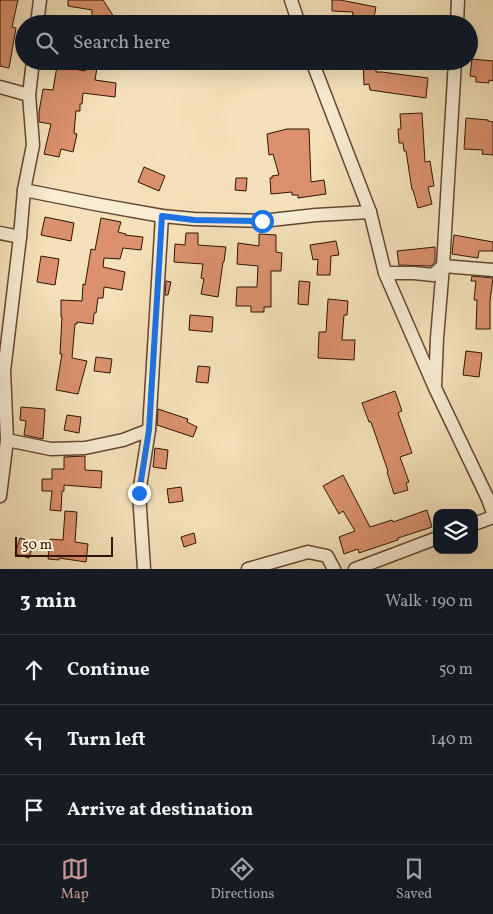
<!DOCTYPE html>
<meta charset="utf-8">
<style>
body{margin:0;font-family:Vollkorn,serif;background:#20242c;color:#f1f3f6}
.controls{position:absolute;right:15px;bottom:15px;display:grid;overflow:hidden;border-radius:10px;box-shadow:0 5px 20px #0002}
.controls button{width:45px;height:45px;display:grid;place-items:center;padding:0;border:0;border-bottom:1px solid #363941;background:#171b24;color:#f1f3f6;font:25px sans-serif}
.scale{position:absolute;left:15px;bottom:12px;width:98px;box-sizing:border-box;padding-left:5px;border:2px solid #311204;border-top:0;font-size:14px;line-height:18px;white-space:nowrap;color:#311204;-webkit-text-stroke:4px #f8ecd2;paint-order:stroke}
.stop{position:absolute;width:15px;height:15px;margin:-11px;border:4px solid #1a73e8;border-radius:50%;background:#fff}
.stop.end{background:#1a73e8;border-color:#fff;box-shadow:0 1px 5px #0008}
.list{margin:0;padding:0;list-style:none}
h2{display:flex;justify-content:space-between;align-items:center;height:65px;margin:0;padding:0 20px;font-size:21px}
h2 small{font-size:16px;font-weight:400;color:#9ea1a6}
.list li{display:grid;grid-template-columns:32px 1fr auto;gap:15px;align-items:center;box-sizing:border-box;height:70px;padding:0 20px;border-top:1px solid #363941}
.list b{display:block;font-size:19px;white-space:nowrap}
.list em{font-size:16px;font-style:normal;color:#9ea1a6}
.icon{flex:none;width:28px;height:28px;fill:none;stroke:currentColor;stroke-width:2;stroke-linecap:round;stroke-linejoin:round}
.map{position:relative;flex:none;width:493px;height:569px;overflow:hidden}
.search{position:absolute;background:#171b24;box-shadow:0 5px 20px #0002;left:15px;right:15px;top:15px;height:55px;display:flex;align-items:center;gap:12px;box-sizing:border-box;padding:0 18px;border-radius:28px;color:#9ea1a6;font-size:19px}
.sheet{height:275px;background:#171b24}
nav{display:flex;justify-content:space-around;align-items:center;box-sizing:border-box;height:70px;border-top:1px solid #363941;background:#171b24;font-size:14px;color:#9ea1a6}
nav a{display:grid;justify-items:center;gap:2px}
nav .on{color:#c59692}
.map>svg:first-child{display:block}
.building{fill:#db916e;stroke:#311204}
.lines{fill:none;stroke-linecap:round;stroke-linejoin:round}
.minor-casing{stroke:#624631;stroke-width:15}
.minor{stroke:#f8ecd2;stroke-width:12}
.route{stroke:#1a73e8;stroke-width:6}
</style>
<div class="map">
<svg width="493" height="569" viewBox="0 0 493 569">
<rect width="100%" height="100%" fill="#f4e1b9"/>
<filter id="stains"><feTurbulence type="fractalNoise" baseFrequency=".004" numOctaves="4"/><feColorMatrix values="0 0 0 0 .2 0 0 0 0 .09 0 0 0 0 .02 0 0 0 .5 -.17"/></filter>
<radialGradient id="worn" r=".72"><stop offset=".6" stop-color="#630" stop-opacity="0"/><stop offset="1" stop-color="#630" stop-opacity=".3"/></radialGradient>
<g class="building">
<path d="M0 0H18L12 27 16 28 9 68 0 66Z"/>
<path d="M68 0H103L114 17 92 16V10L68 6Z"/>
<path d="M332 0H340L376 7 373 23 352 19 353 12 332 11Z"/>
<path d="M472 59 493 61V81L489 80V83L476 82V77L470 76Z"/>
<path d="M88 61H98L95 80 116 83 115 97 83 93 82 104H80V111H76L74 133 77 134 73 152 61 149 59 157 44 154 51 124 39 122V112L43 89 53 90 57 66 85 71Z"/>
<path d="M363 61H376V72H382L428 78 426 98 370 90 369 84 364 85Z"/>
<path d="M422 113 425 162 430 161 434 186 428 187 432 204 418 208 413 190H412L406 151H404L403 143H399L398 129H401L400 114Z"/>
<path d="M466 118 488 120V121L493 122V155L482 154 483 150 464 149Z"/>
<path d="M287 129H309L311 182 324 180 326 194 298 198V195H292V192L271 194 270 178H272V176L279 175 273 154 269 155 267 134Z"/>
<path d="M144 167 165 176 159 191 138 182Z"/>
<path d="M236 178H247L246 191 235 190Z"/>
<path d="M45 217 74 223 71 241 41 235Z"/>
<path d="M101 218 121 222 118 232 126 234 125 235 143 237 141 250 123 248 120 259 104 258 103 267 125 272 122 290 104 287 103 298H98L96 313H94L93 324 77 322V324H75L72 358 87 361 78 394 56 390 62 354H60L62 317H61V300L82 301 83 284 85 285 91 249 95 250Z"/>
<path d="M186 233H198V245L226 247 224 262H223L218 297 201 294 204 279 201 278 203 264 174 262 175 244 185 245Z"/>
<path d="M259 234 276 235V252L282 253 281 271H271V307H264V312H251V306H236L237 287H257L258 266 237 264 238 243 259 246Z"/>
<path d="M454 235 493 242V251H479L478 258 452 254Z"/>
<path d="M336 241 339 255 331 256 330 275H317L318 259 313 260 310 245Z"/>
<path d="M435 247V262L431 266 399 265 397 251Z"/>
<path d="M41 256 59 259 55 285 37 282Z"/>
<path d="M472 276 493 278 490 301V329H476L477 300H474L476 281H471Z"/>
<path d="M166 281 171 282 168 295H165Z"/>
<path d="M299 281 310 282 308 305 298 304Z"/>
<path d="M328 299 348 301 347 315H344L342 340H355L354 360 318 358 319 332H326Z"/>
<path d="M190 315 213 317 212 332 189 330Z"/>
<path d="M466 351 482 353 479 377 463 375Z"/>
<path d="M96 357 112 359 110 373 94 371Z"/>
<path d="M198 366 210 367 208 383 196 382Z"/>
<path d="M395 391 402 411 398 413 412 453 400 457 409 482 406 483 408 490 394 494 387 472 388 471 371 422H369L362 403Z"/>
<path d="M21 407 45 409 43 439 24 435 26 421 20 420Z"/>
<path d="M158 409 188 419 187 422 197 427 193 437 157 425Z"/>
<path d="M67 415 81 417 79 433 64 430Z"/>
<path d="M155 448 168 450 166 469 153 467Z"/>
<path d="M85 456V470L102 471 101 488 64 485V491H62L61 511 50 510 52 491H42V479H52V469H64V457Z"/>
<path d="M343 475 370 527 392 520 393 522 427 510 432 527 398 538V540L359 553 358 549 344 554 339 537 355 531 343 511 339 514 323 486Z"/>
<path d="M181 487 183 501 169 503 167 489Z"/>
<path d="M65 511 77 512 75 542 88 544 86 562 59 558V560L48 559 50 539 63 540Z"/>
<path d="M194 533 196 543 184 547 181 537Z"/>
<path d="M20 538 34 542 29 558 15 554Z"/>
</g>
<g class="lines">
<defs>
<g id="minor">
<path d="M291 0 299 24"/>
<path d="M37 24 40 0"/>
<path d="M457 24 458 0"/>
<path d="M312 61 370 212 385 273 435 388 488 499 493 513"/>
<path d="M0 87 29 95"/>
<path d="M24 190 95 204 162 216 194 219 262 221 316 215 370 212"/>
<path d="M0 233 20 237"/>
<path d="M385 273H414L433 275 443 266 493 270"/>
<path d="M435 386 437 338 443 266 455 61"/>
<path d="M7 440 51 449 85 448 123 440 149 430"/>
<path d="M0 496 7 440 4 371 20 237 24 190 33 145 29 95 33 61"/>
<path d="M474 524 493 517"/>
<path d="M144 569 139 493 149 430 162 216"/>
<path d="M248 569 308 552 327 556 334 569"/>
<path d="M355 569 437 538"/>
</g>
</defs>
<use href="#minor" class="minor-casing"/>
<use href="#minor" class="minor"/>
</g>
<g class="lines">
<path class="route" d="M139 493 149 430 162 216 194 220 262 221"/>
</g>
<rect width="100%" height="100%" filter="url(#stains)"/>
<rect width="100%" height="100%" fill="url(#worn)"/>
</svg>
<div class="controls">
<button><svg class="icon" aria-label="layers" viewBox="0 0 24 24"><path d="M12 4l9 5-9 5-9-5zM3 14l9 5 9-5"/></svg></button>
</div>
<div class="scale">50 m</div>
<div class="stop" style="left:262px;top:221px"></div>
<div class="stop end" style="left:139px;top:493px"></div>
<div class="search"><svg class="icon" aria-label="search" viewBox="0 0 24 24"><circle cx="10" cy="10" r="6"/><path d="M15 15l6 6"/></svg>Search here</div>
</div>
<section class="sheet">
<h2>3 min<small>Walk · 190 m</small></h2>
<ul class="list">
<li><svg class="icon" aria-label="ahead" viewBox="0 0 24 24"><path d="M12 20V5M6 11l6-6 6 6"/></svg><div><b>Continue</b></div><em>50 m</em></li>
<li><svg class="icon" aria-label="left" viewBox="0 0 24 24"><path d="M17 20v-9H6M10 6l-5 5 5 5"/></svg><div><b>Turn left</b></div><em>140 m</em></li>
<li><svg class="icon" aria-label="arrive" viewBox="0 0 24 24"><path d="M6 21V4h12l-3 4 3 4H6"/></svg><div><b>Arrive at destination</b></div></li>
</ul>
</section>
<nav>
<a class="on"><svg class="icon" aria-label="map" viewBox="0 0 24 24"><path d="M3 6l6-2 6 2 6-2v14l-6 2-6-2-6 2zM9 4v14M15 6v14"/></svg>Map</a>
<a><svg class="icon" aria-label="directions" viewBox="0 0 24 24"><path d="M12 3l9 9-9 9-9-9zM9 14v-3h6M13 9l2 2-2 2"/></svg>Directions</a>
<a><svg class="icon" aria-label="saved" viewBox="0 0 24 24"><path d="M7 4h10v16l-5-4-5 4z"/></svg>Saved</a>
</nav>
